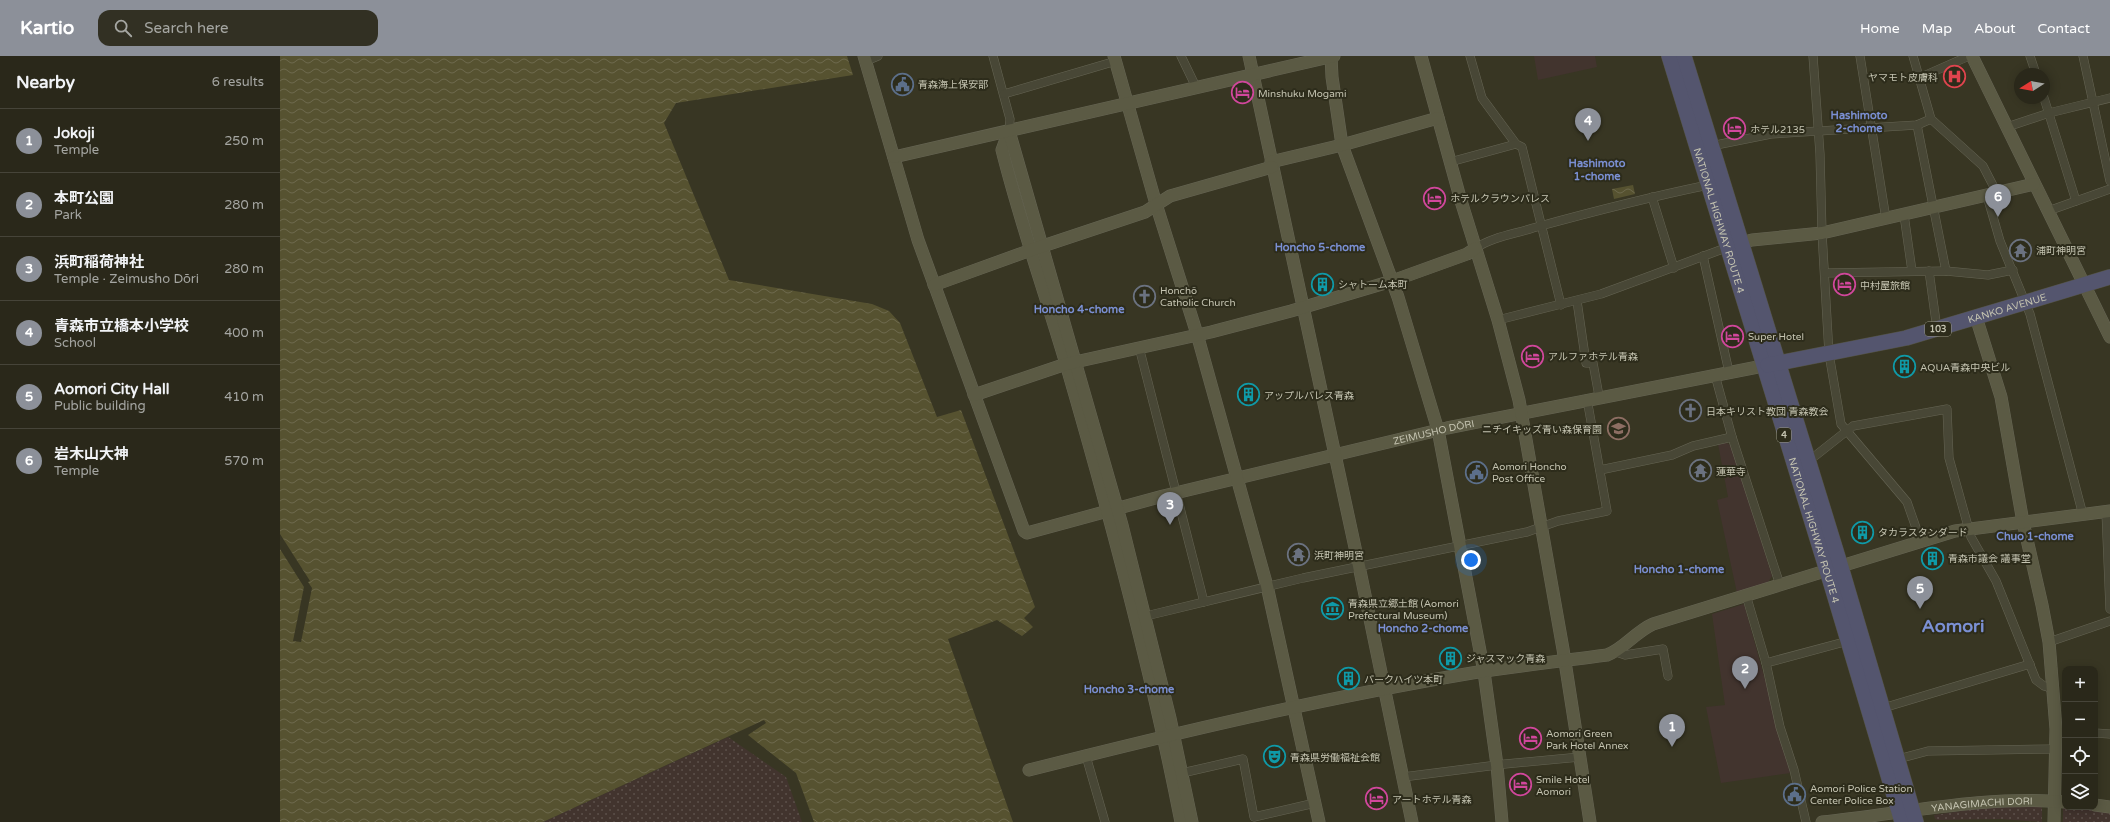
<!DOCTYPE html>
<meta charset="utf-8">
<style>
body{margin:0;font-family:"Varela Round","Noto Sans JP",sans-serif;background:#323023;color:#f1f3f6}
.controls{position:absolute;right:12px;bottom:12px;display:grid;overflow:hidden;border-radius:8px;box-shadow:0 2px 10px #0003}
.controls button{width:36px;height:36px;display:grid;place-items:center;padding:0;border:0;border-bottom:1px solid #464439;background:#2a281a;color:#f1f3f6;font:20px sans-serif}
.compass{position:absolute;left:1734px;top:12px;width:36px;height:36px;border-radius:50%;background:#2a281a;box-shadow:0 2px 10px #0003;rotate:259deg}
.you{position:absolute;left:1191px;top:504px;width:14px;height:14px;margin:-10px;border:3px solid #fff;border-radius:50%;background:#1a73e8;box-shadow:0 0 0 6px #1a73e833}
.badge{display:grid;place-items:center;width:26px;height:26px;border-radius:50%;background:#8c9099;color:#fff;font-size:13px;font-weight:700}
.pin{position:absolute;translate:-50% -33px;filter:drop-shadow(0 1px 2px #0008)}
.pin::after{content:'';position:absolute;top:21px;width:14px;height:12px;background:inherit;clip-path:polygon(0 0,100% 0,50% 100%)}
.list{margin:0;padding:0;list-style:none}
h2{display:flex;justify-content:space-between;align-items:center;height:52px;margin:0;padding:0 16px;font-size:17px}
h2 small{font-size:13px;font-weight:400;color:#a5a6a2}
.list li{display:grid;grid-template-columns:26px 1fr auto;gap:12px;align-items:center;box-sizing:border-box;height:64px;padding:0 16px;border-top:1px solid #464439}
.list b{display:block;font-size:15px;white-space:nowrap}
.list p{margin:0;font-size:13px;white-space:nowrap;color:#a5a6a2}
.list em{font-size:13px;font-style:normal;color:#a5a6a2}
.icon{flex:none;width:22px;height:22px;fill:none;stroke:currentColor;stroke-width:2;stroke-linecap:round;stroke-linejoin:round}
.map{position:relative;flex:none;width:1830px;height:766px;overflow:hidden}
header{display:flex;align-items:center;gap:24px;box-sizing:border-box;height:56px;padding:0 20px;background:#8c9099;color:#fff}
header strong{font-size:19px}
nav{display:flex;gap:22px;margin-inline-start:auto;font-size:14px}
.search{width:280px;height:36px;background:#323023;display:flex;align-items:center;gap:10px;box-sizing:border-box;padding:0 14px;border-radius:12px;color:#a5a6a2;font-size:15px}
main{display:flex}
aside{flex:1;background:#2a281a}
.map>svg:first-child{display:block}
.grass{fill:url(#grass-dots)}
.green{fill:#42342e}
.water{fill:url(#water-waves)}
.pier{fill:#383623}
.lines{fill:none;stroke-linecap:round;stroke-linejoin:round}
.street-casing{stroke:#666554;stroke-width:9}
.secondary-casing{stroke:#666554;stroke-width:13}
.highway-casing{stroke:#535241;stroke-width:16}
.street{stroke:#484736;stroke-width:8}
.secondary{stroke:#5b5a44;stroke-width:12}
.highway{stroke:#54556e;stroke-width:15}
.labels{text-anchor:middle;stroke-width:4;stroke-linejoin:round;paint-order:stroke}
.shield{fill:#2d2c1b;stroke:#979684;stroke-width:1}
.shield-label{font-size:9px;font-weight:bold;fill:#c5c4b1}
.poi-label{font-size:10px;fill:#c5c4b1;stroke:#2d2c1b;text-anchor:start}
.street-label{font-size:10px;fill:#c5c4b1;stroke:#2d2c1b}
.neighbourhood-label{font-size:11px;font-weight:bold;fill:#7b90d4;stroke:#2d2c1b}
.town-label{font-size:18px;font-weight:bold;fill:#7b90d4;stroke:#2d2c1b}
</style>
<header>
<strong>Kartio</strong>
<div class="search"><svg class="icon" aria-label="search" viewBox="0 0 24 24"><circle cx="10" cy="10" r="6"/><path d="M15 15l6 6"/></svg>Search here</div>
<nav><a>Home</a><a>Map</a><a>About</a><a>Contact</a></nav>
</header>
<main>
<aside>
<h2>Nearby<small>6 results</small></h2>
<ul class="list">
<li><span class="badge">1</span><div><b>Jokoji</b><p>Temple</p></div><em>250 m</em></li>
<li><span class="badge">2</span><div><b>本町公園</b><p>Park</p></div><em>280 m</em></li>
<li><span class="badge">3</span><div><b>浜町稲荷神社</b><p>Temple · Zeimusho Dōri</p></div><em>280 m</em></li>
<li><span class="badge">4</span><div><b>青森市立橋本小学校</b><p>School</p></div><em>400 m</em></li>
<li><span class="badge">5</span><div><b>Aomori City Hall</b><p>Public building</p></div><em>410 m</em></li>
<li><span class="badge">6</span><div><b>岩木山大神</b><p>Temple</p></div><em>570 m</em></li>
</ul>
</aside>
<div class="map">
<svg width="1830" height="766" viewBox="0 0 1830 766">
<defs>
<pattern id="grass-dots" width="8" height="8" patternUnits="userSpaceOnUse"><rect width="8" height="8" fill="#42342e"/><path d="M2 2h.1M6 6h.1" fill="none" stroke="#5c504a" stroke-width="1.8" stroke-linecap="round"/></pattern>
<pattern id="water-waves" width="16" height="10" patternUnits="userSpaceOnUse"><rect width="16" height="10" fill="#565230"/><path d="M0 5q4-4 8 0t8 0" fill="none" stroke="#6d694c"/></pattern>
</defs>
<rect width="100%" height="100%" fill="#383623"/>
<g class="grass">
<path d="M448 681 506 721 522 766H263Z"/>
<path d="M1762 750V766L1720 763 1658 764 1655 763 1654 759 1709 751Z"/>
<path d="M1783 751 1830 754V766H1783Z"/>
</g>
<g class="green">
<path d="M1254 0H1315L1317 11 1258 24Z"/>
<path d="M1445 386 1452 390 1492 520 1487 528 1457 537 1437 444 1448 441 1438 388Z"/>
<path d="M1464 548 1511 717 1441 727 1426 651 1445 649 1432 558Z"/>
</g>
<g class="water">
<path d="M0 0H567L573 19 396 47 384 67 449 224 592 248 609 255 620 267 657 361 681 354 755 551 744 562 753 571 742 580 717 564 668 583 733 766H534L516 717 468 679 486 667 484 664 263 766H0Z"/>
<path d="M1353 129 1355 138 1334 143 1332 133Z"/>
</g>
<path class="pier" d="M0 478 30 525 28 526 32 532 21 586 13 585 24 531 0 493Z"/>
<g class="lines">
<defs>
<g id="street">
<path d="M713 0 730 63 729 75"/>
<path d="M901 0 916 31"/>
<path d="M1190 0 1202 42 1236 88 1242 91 1281 249"/>
<path d="M1533 0 1540 98 1542 177 1549 298 1561 368 1627 446 1641 486"/>
<path d="M1580 0 1606 163"/>
<path d="M1750 0 1756 18"/>
<path d="M1803 0 1830 125"/>
<path d="M586 5 598 0"/>
<path d="M1639 22 1689 0"/>
<path d="M724 38 836 5"/>
<path d="M1764 42 1796 145"/>
<path d="M1651 63 1703 110 1717 137"/>
<path d="M1637 69 1666 215"/>
<path d="M1727 71 1769 57 1830 42"/>
<path d="M1431 90 1491 78 1637 69 1651 63 1633 0"/>
<path d="M1170 106 1236 88"/>
<path d="M1707 140 1720 185 1750 258 1803 459"/>
<path d="M1372 141 1394 212"/>
<path d="M1768 155 1830 133"/>
<path d="M1624 159 1632 215"/>
<path d="M1196 192C1212 181 1235 178 1253 172 1311 156 1370 141 1428 129"/>
<path d="M1423 200 1449 316"/>
<path d="M1649 215 1657 273"/>
<path d="M1545 217 1666 215 1708 219 1733 214"/>
<path d="M1297 245 1306 307H1313L1319 340"/>
<path d="M1218 264 1321 238 1451 190"/>
<path d="M859 291 924 546"/>
<path d="M1435 319 1452 381 1500 529"/>
<path d="M1527 402 1535 400 1573 370 1667 353 1669 402 1691 481 1716 525 1756 624 1764 630 1774 633"/>
<path d="M1320 414 1392 399 1413 390 1452 381"/>
<path d="M1826 456 1830 553"/>
<path d="M1466 539 1486 607 1500 671 1514 714 1526 766"/>
<path d="M866 560 1023 522 1247 476 1278 465 1327 455 1307 343"/>
<path d="M1769 586 1830 565"/>
<path d="M1336 596 1345 599 1383 593 1388 620"/>
<path d="M1486 607 1568 585"/>
<path d="M1603 652 1750 608"/>
<path d="M1815 677 1830 678"/>
<path d="M806 700 825 766"/>
<path d="M1618 703 1648 695 1775 693"/>
<path d="M902 717 963 703 974 761 1035 747"/>
<path d="M1123 721 1225 708 1300 701"/>
</g>
<g id="secondary">
<path id="s1" d="M584 0 638 184 744 475 747 477 883 440 1167 372 1483 310"/>
<path d="M834 0 876 148 917 278 987 530 1039 766"/>
<path d="M969 0 1079 510 1132 766"/>
<path d="M1051 0 1052 21 1062 89 1118 241 1158 374 1204 616 1217 709 1222 766"/>
<path d="M1141 0 1181 145 1218 264 1239 344 1283 593 1310 766"/>
<path d="M1692 0 1830 281"/>
<path d="M729 75 722 94C740 166 765 237 786 308 830 459 871 612 901 766"/>
<path d="M729 75 842 469 890 662 912 766"/>
<path d="M614 101 1054 0"/>
<path d="M991 106 1062 89 1158 62"/>
<path d="M1461 187 1472 184 1542 177 1754 128"/>
<path d="M654 229 751 194 865 156 890 140 992 111"/>
<path d="M1696 261 1721 341 1743 466 1762 549 1769 586 1776 673 1774 766"/>
<path d="M694 339 786 308 931 276 1011 255 1112 225 1187 198 1196 192"/>
<path d="M749 714C895 677 1043 642 1192 617 1237 610 1282 605 1327 599 1344 593 1355 576 1373 568L1675 475 1830 455"/>
<path d="M1815 749 1830 751"/>
<path id="s2" d="M1542 766C1620 758 1707 739 1785 746"/>
</g>
<g id="highway">
<path id="s3" d="M1389 0 1552 531 1622 766"/>
<path d="M1404 0 1561 511 1636 766"/>
<path id="s4" d="M1488 309 1626 282 1830 221"/>
</g>
</defs>
<use href="#street" class="street-casing"/>
<use href="#secondary" class="secondary-casing"/>
<use href="#highway" class="highway-casing"/>
<use href="#street" class="street"/>
<use href="#secondary" class="secondary"/>
<use href="#highway" class="highway"/>
</g>
<defs>
<symbol id="hospital-ring" viewBox="-11 -11 22 22"><circle r="9.5" fill="#2d2c1b" stroke="#e0444e" stroke-width="1.5"/><path d="M-5-5h3v3.5h4V-5h3V5h-3V1.5h-4V5h-3Z" fill="#e0444e"/></symbol>
<symbol id="civic-ring" viewBox="-11 -11 22 22"><circle r="9.5" fill="#2d2c1b" stroke="#5c6f8a" stroke-width="1.5"/><path d="M-.6-6.5H3V-4.5H.6V-3L4-1V1h2V6H-6V1h2V-1L-.6-3ZM-1.2 2.5V6h2.4V2.5Z" fill="#5c6f8a"/></symbol>
<symbol id="hotel-ring" viewBox="-11 -11 22 22"><circle r="9.5" fill="#2d2c1b" stroke="#d1479c" stroke-width="1.5"/><path d="M-6-4.5h1.5V1H6V5H4.5V3h-9V5H-6ZM-4 0a1.8 1.8 0 1 1 3.6 0ZM.5 0V-2.5h3Q6-2.5 6 0Z" fill="#d1479c"/></symbol>
<symbol id="temple-ring" viewBox="-11 -11 22 22"><circle r="9.5" fill="#2d2c1b" stroke="#6b7280" stroke-width="1.5"/><path d="M0-6L5-2H3V0L6.5 2.5H4V6H1.5V3h-3V6H-4V2.5H-6.5L-3 0V-2H-5Z" fill="#6b7280"/></symbol>
<symbol id="building-ring" viewBox="-11 -11 22 22"><circle r="9.5" fill="#2d2c1b" stroke="#0f9aa8" stroke-width="1.5"/><path d="M-4-6H4V6H1V3H-1V6H-4ZM-2.5-4.3h1.7v1.8h-1.7ZM.8-4.3h1.7v1.8H.8ZM-2.5-1h1.7V.8h-1.7ZM.8-1h1.7V.8H.8Z" fill="#0f9aa8"/></symbol>
<symbol id="church-ring" viewBox="-11 -11 22 22"><circle r="9.5" fill="#2d2c1b" stroke="#6b7280" stroke-width="1.5"/><path d="M-1.2-6h2.4v3.5h3.3v2.4h-3.3V6h-2.4V-.1h-3.3v-2.4h3.3Z" fill="#6b7280"/></symbol>
<symbol id="school-ring" viewBox="-11 -11 22 22"><circle r="9.5" fill="#2d2c1b" stroke="#8d6e63" stroke-width="1.5"/><path d="M0-5L7-2L0 1L-7-2ZM-4 1L0 2.5L4 1V4Q0 6-4 4Z" fill="#8d6e63"/></symbol>
<symbol id="museum-ring" viewBox="-11 -11 22 22"><circle r="9.5" fill="#2d2c1b" stroke="#0f9aa8" stroke-width="1.5"/><path d="M0-6L6-3V-2H-6V-3ZM-5-1h2V3h-2ZM-1-1h2V3h-2ZM3-1h2V3H3ZM-6 4H6V6H-6Z" fill="#0f9aa8"/></symbol>
<symbol id="theatre-ring" viewBox="-11 -11 22 22"><circle r="9.5" fill="#2d2c1b" stroke="#0f9aa8" stroke-width="1.5"/><path d="M-5-5.5Q0-4 5-5.5V0Q5 5 0 6Q-5 5-5 0ZM-3.3-2.5H-1v1.5H-3.3ZM1-2.5H3.3v1.5H1ZM-2.8 1Q0 5.5 2.8 1Z" fill="#0f9aa8"/></symbol>
</defs>
<g fill-rule="evenodd">
<use href="#hospital-ring" x="1662" y="8" width="25" height="25"/>
<use href="#civic-ring" x="610" y="16" width="25" height="25"/>
<use href="#hotel-ring" x="950" y="24" width="25" height="25"/>
<use href="#hotel-ring" x="1442" y="60" width="25" height="25"/>
<use href="#hotel-ring" x="1142" y="130" width="25" height="25"/>
<use href="#temple-ring" x="1728" y="182" width="25" height="25"/>
<use href="#building-ring" x="1030" y="216" width="25" height="25"/>
<use href="#hotel-ring" x="1552" y="216" width="25" height="25"/>
<use href="#church-ring" x="852" y="228" width="25" height="25"/>
<use href="#hotel-ring" x="1440" y="268" width="25" height="25"/>
<use href="#hotel-ring" x="1240" y="288" width="25" height="25"/>
<use href="#building-ring" x="1612" y="298" width="25" height="25"/>
<use href="#building-ring" x="956" y="326" width="25" height="25"/>
<use href="#church-ring" x="1398" y="342" width="25" height="25"/>
<use href="#school-ring" x="1326" y="360" width="25" height="25"/>
<use href="#temple-ring" x="1408" y="402" width="25" height="25"/>
<use href="#civic-ring" x="1184" y="404" width="25" height="25"/>
<use href="#building-ring" x="1570" y="464" width="25" height="25"/>
<use href="#temple-ring" x="1006" y="486" width="25" height="25"/>
<use href="#building-ring" x="1640" y="490" width="25" height="25"/>
<use href="#museum-ring" x="1040" y="540" width="25" height="25"/>
<use href="#building-ring" x="1158" y="590" width="25" height="25"/>
<use href="#building-ring" x="1056" y="610" width="25" height="25"/>
<use href="#hotel-ring" x="1238" y="670" width="25" height="25"/>
<use href="#theatre-ring" x="982" y="688" width="25" height="25"/>
<use href="#hotel-ring" x="1228" y="716" width="25" height="25"/>
<use href="#civic-ring" x="1502" y="726" width="25" height="25"/>
<use href="#hotel-ring" x="1084" y="730" width="25" height="25"/>
</g>
<g class="labels">
<g class="shield">
<rect x="1645" y="266" width="26" height="14" rx="3"/>
<rect x="1497" y="372" width="14" height="14" rx="3"/>
</g>
<g class="shield-label">
<text x="1658" y="276">103</text>
<text x="1504" y="382">4</text>
</g>
<g class="poi-label">
<text x="1658" y="25" text-anchor="end">ヤマモト皮膚科</text>
<text x="638" y="32">青森海上保安部</text>
<text x="978" y="41">Minshuku Mogami</text>
<text x="1470" y="77">ホテル2135</text>
<text x="1170" y="146">ホテルクラウンパレス</text>
<text x="1756" y="198">浦町神明宮</text>
<text x="1058" y="232">シャトーム本町</text>
<text x="1580" y="233">中村屋旅館</text>
<text x="880" y="238">Honchō<tspan x="880" dy="12">Catholic Church</tspan></text>
<text x="1468" y="284">Super Hotel</text>
<text x="1268" y="304">アルファホテル青森</text>
<text x="1640" y="315">AQUA青森中央ビル</text>
<text x="984" y="343">アップルパレス青森</text>
<text x="1426" y="359">日本キリスト教団 青森教会</text>
<text x="1322" y="377" text-anchor="end">ニチイキッズ青い森保育園</text>
<text x="1212" y="414">Aomori Honcho<tspan x="1212" dy="12">Post Office</tspan></text>
<text x="1436" y="419">蓮華寺</text>
<text x="1598" y="480">タカラスタンダード</text>
<text x="1034" y="503">浜町神明宮</text>
<text x="1668" y="506">青森市議会 議事堂</text>
<text x="1068" y="551">青森県立郷土館 (Aomori<tspan x="1068" dy="12">Prefectural Museum)</tspan></text>
<text x="1186" y="606">ジャスマック青森</text>
<text x="1084" y="627">パークハイツ本町</text>
<text x="1266" y="681">Aomori Green<tspan x="1266" dy="12">Park Hotel Annex</tspan></text>
<text x="1010" y="705">青森県労働福祉会館</text>
<text x="1256" y="727">Smile Hotel<tspan x="1256" dy="12">Aomori</tspan></text>
<text x="1530" y="736">Aomori Police Station<tspan x="1530" dy="12">Center Police Box</tspan></text>
<text x="1112" y="747">アートホテル青森</text>
</g>
<g class="street-label">
<text dy="4" stroke="none"><textPath href="#s3" startOffset="172">NATIONAL HIGHWAY ROUTE 4</textPath></text>
<text dy="4" stroke="none"><textPath href="#s4" startOffset="246">KANKO AVENUE</textPath></text>
<text dy="4" stroke="none"><textPath href="#s1" startOffset="924">ZEIMUSHO DŌRI</textPath></text>
<text dy="4" stroke="none"><textPath href="#s3" startOffset="496">NATIONAL HIGHWAY ROUTE 4</textPath></text>
<text dy="4" stroke="none"><textPath href="#s2" startOffset="161">YANAGIMACHI DORI</textPath></text>
</g>
<g class="neighbourhood-label">
<text x="1579" y="63">Hashimoto<tspan x="1579" dy="13">2-chome</tspan></text>
<text x="1317" y="111">Hashimoto<tspan x="1317" dy="13">1-chome</tspan></text>
<text x="1040" y="195">Honcho 5-chome</text>
<text x="799" y="257">Honcho 4-chome</text>
<text x="1755" y="484">Chuo 1-chome</text>
<text x="1399" y="517">Honcho 1-chome</text>
<text x="1143" y="576">Honcho 2-chome</text>
<text x="849" y="637">Honcho 3-chome</text>
</g>
<g class="town-label">
<text x="1673" y="576">Aomori</text>
</g>
</g>
</svg>
<div class="controls">
<button>+</button>
<button>−</button>
<button><svg class="icon" aria-label="locate" viewBox="0 0 24 24"><circle cx="12" cy="12" r="6"/><path d="M12 2v4M12 18v4M2 12h4M18 12h4"/></svg></button>
<button><svg class="icon" aria-label="layers" viewBox="0 0 24 24"><path d="M12 4l9 5-9 5-9-5zM3 14l9 5 9-5"/></svg></button>
</div>
<svg class="compass" viewBox="-18 -18 36 36"><path d="M0-13l5 13h-10z" fill="#e53935"/><path d="M0 13l5-13h-10z" fill="#a5a6a2"/></svg>
<div class="you"></div>
<div class="pin badge" style="left:1392px;top:691px">1</div>
<div class="pin badge" style="left:1465px;top:633px">2</div>
<div class="pin badge" style="left:890px;top:469px">3</div>
<div class="pin badge" style="left:1308px;top:85px">4</div>
<div class="pin badge" style="left:1640px;top:553px">5</div>
<div class="pin badge" style="left:1718px;top:161px">6</div>
</div>
</main>
